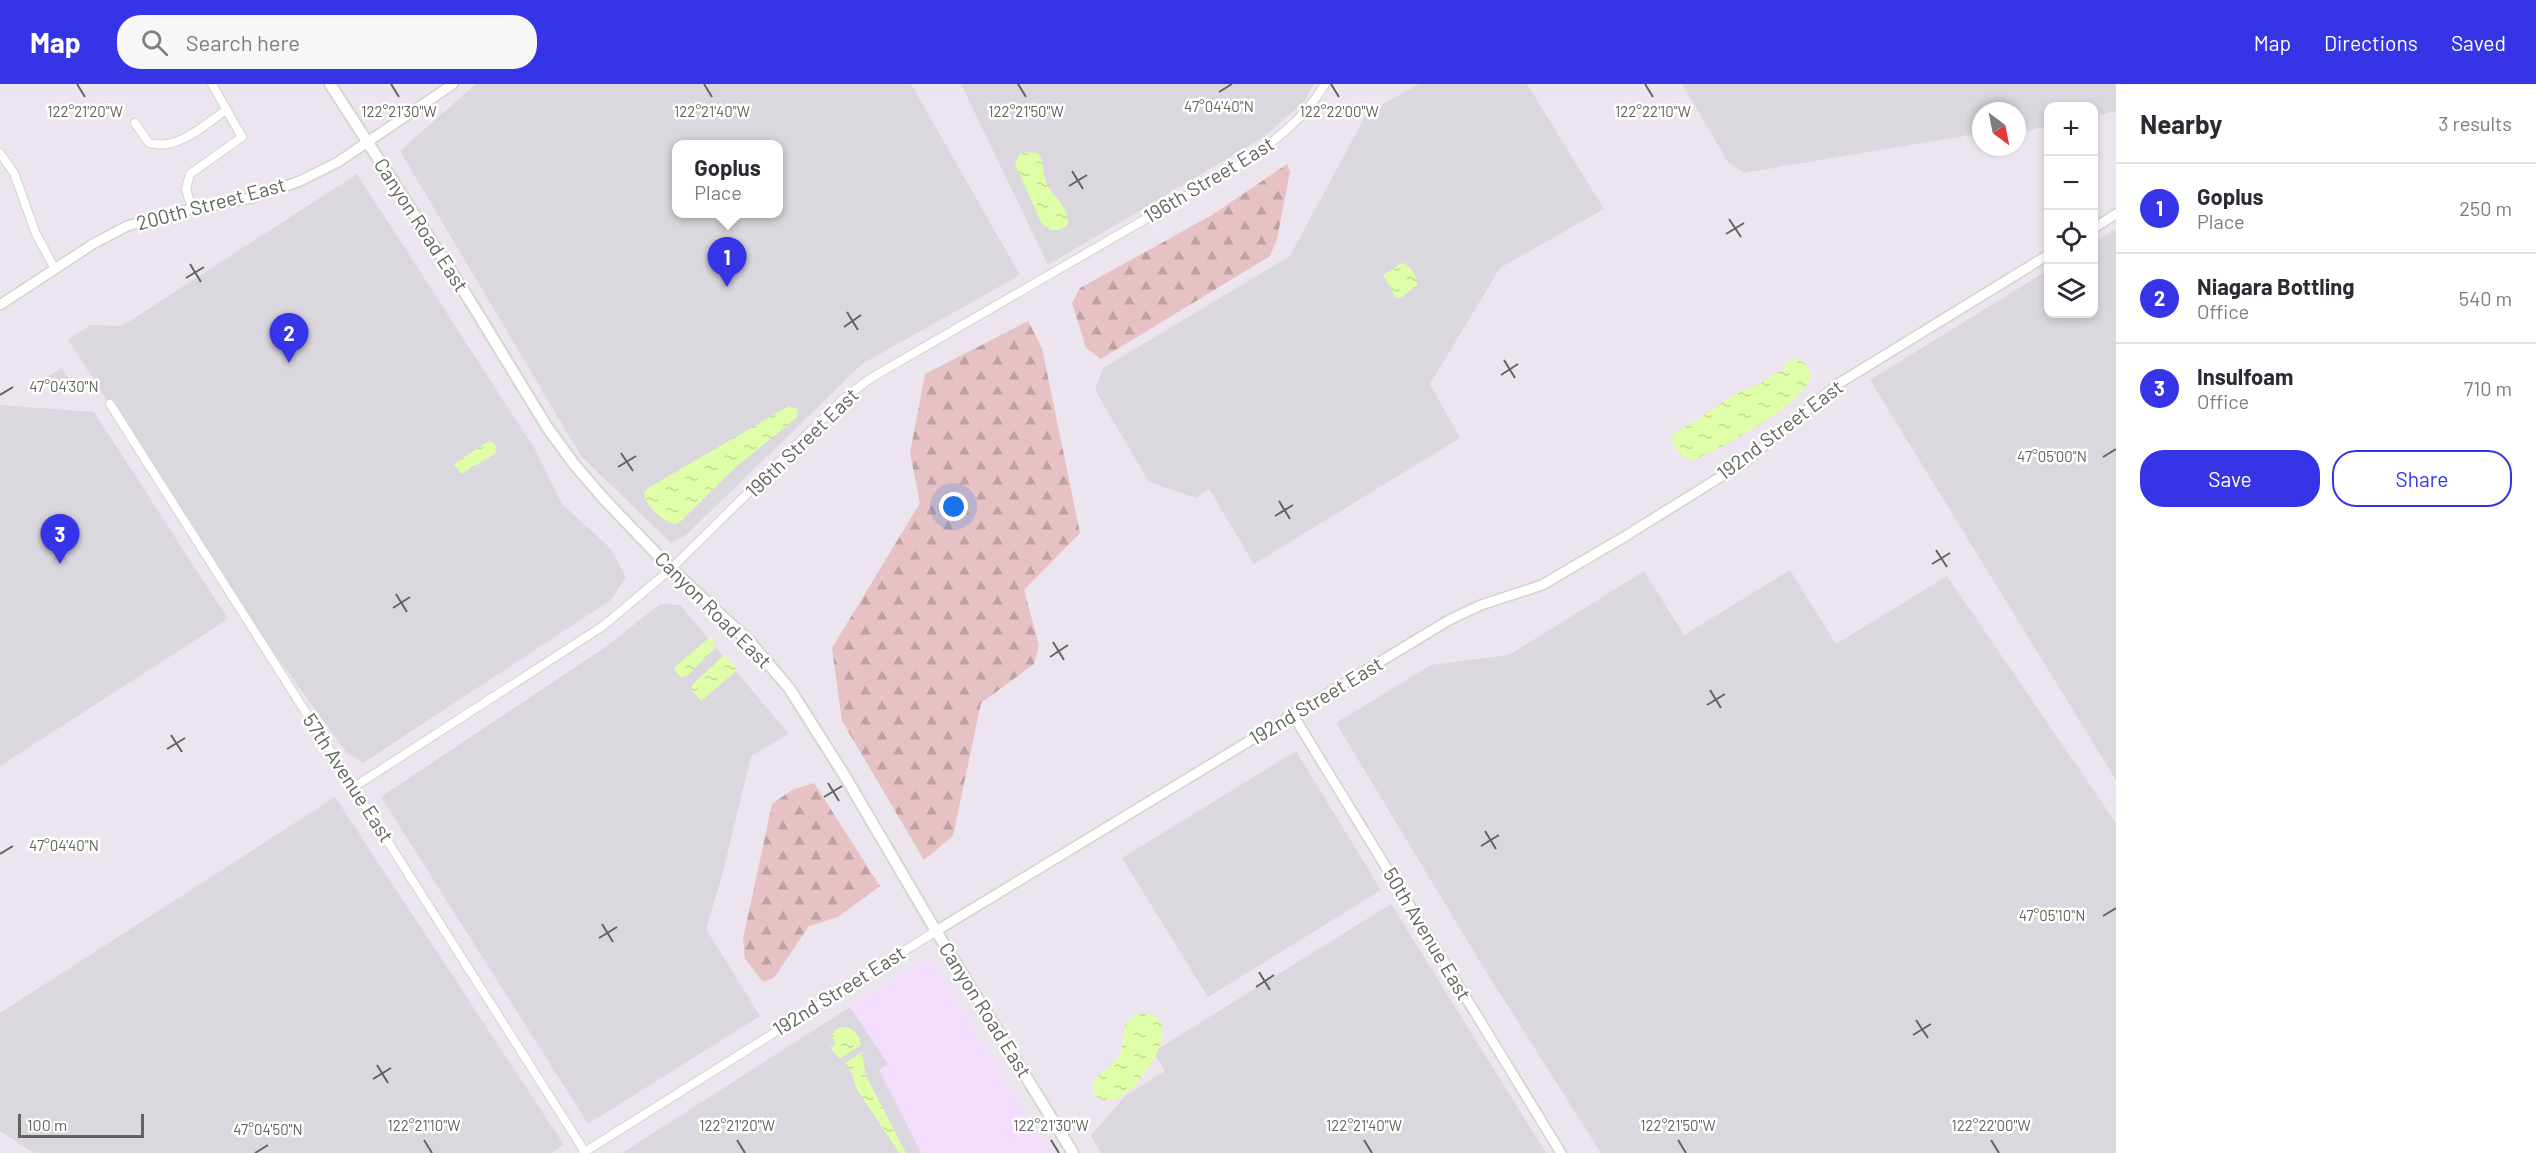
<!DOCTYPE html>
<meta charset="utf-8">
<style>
body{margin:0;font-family:Barlow,sans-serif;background:#f7f7f7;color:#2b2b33}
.controls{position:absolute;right:18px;top:18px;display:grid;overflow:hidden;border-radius:12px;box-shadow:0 3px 9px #0003}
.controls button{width:54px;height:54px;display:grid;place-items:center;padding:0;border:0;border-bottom:2px solid #e1e1e2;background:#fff;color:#2b2b33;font:30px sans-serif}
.compass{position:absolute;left:1972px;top:18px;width:54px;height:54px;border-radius:50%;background:#fff;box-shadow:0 3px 9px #0003;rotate:148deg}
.scale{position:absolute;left:18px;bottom:15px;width:126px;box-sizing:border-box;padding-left:6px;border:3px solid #61655d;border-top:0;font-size:16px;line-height:21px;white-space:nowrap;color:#61655d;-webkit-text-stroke:4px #fff;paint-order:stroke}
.you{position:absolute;left:954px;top:423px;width:21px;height:21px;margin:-15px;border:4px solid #fff;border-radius:50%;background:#1a73e8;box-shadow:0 0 0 9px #1a73e833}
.badge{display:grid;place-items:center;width:39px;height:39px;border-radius:50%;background:#3534e7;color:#fff;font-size:20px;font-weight:700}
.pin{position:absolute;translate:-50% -50px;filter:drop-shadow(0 2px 3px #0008)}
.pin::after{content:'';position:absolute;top:32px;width:21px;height:18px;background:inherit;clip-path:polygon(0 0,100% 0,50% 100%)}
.popup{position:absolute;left:672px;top:56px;width:111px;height:78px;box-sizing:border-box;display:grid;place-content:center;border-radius:12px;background:#fff;filter:drop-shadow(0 2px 4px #0005);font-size:20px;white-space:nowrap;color:#7c7c81}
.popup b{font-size:22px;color:#2b2b33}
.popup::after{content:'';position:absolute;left:50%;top:100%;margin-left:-12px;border:12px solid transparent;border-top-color:#fff}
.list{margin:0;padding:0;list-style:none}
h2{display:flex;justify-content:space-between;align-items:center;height:78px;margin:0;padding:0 24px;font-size:26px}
h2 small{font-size:20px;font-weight:400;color:#7c7c81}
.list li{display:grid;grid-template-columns:39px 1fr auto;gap:18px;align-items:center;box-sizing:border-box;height:90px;padding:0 24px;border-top:2px solid #e1e1e2}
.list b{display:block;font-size:22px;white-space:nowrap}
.list p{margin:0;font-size:20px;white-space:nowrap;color:#7c7c81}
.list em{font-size:20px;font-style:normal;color:#7c7c81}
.actions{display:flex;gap:12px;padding:18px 24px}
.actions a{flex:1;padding:14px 0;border:2px solid #3534e7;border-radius:24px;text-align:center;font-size:21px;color:#3534e7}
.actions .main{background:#3534e7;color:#fff}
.icon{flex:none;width:33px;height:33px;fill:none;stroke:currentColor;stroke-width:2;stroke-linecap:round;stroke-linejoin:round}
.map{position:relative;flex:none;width:2116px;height:1069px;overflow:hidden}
header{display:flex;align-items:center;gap:36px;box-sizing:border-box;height:84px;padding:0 30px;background:#3534e7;color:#fff}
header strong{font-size:28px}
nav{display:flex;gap:33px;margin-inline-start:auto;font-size:21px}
.search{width:420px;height:54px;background:#f7f7f7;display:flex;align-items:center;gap:15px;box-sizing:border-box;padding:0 21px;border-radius:24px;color:#7c7c81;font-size:22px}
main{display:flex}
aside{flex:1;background:#fff}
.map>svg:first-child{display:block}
.commercial{fill:#f3dcfd}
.industrial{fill:#dbd7de;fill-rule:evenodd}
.forest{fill:url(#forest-firs)}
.water{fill:url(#water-ripples)}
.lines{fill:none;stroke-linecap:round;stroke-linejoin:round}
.minor-casing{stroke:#d0d4cd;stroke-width:10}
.tertiary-casing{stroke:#d0d4cd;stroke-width:12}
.secondary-casing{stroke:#d3d8cf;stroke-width:14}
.minor{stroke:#fff;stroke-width:8}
.tertiary{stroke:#fff;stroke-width:9}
.secondary{stroke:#fff;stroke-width:10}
.ticks{fill:none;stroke:#61655d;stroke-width:2}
.labels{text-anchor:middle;stroke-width:5;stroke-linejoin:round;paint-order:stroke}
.street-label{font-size:20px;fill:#61655d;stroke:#fff}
.ticks-label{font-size:15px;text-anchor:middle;fill:#61655d;stroke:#fff;stroke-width:5;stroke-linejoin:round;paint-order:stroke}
</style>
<header>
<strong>Map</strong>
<div class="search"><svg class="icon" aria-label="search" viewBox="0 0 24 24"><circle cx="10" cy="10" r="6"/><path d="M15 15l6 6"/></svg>Search here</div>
<nav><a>Map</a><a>Directions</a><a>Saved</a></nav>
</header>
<main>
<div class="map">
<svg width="2116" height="1069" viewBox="0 0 2116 1069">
<defs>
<pattern id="forest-firs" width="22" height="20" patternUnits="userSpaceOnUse" patternTransform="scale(1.5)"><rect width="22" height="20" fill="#e6c2c5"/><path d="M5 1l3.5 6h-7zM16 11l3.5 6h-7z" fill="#bea1a3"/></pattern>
<pattern id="water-ripples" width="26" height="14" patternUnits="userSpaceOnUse" patternTransform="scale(1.5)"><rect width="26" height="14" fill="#defea7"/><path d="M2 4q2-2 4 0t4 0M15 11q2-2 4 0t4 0" fill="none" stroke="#c1dc92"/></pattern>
</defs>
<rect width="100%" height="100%" fill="#ece5ef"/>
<path class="commercial" d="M929 875 1048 1069H921L879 985 888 979 850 923Z"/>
<g class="industrial">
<path d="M476 0H911L1020 191 862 280 686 451 671 459 581 372 400 67ZM676 61H778V130H676Z"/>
<path d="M961 0H1314L1304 18 1262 54 1048 181Z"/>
<path d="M1419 0H1527L1604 125 1500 184 1430 300 1460 354 1254 480 1209 405 1196 414 1149 398 1095 306 1103 284 1290 172 1367 29Z"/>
<path d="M1682 0H2116V27L2094 32V22H2048V42L2017 49V27H1981V49L1744 89 1728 78Z"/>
<path d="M357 90 536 367 562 420 610 464 626 493 611 516 363 679 346 668 250 536 68 256 90 241 122 242Z"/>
<path d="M2116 145V696L1870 296 2048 186V230H2094V158Z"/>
<path d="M62 284 72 301 55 312 45 294Z"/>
<path d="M0 321 94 328 228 535 0 682Z"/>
<path d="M1790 486 1836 560 1947 492 2116 739V1069H1601L1485 886 1336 639 1431 581 1509 571 1644 487 1684 551Z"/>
<path d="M660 520 680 521 789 650 751 672 723 788 706 845 760 932 588 1040 381 713 607 562Z"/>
<path d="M1296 667 1381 806 1208 913 1122 774Z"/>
<path d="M335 713 564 1061 551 1069H34L0 1047V929Z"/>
<path d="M1391 820 1546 1069H1101L1091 1052 1125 1012 1165 987 1153 968Z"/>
<path d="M850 923 888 980 879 986 921 1069H622Z"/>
</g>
<g class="forest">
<path d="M1287 80 1290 88 1277 155 1270 172 1101 275 1086 264 1072 219 1080 204 1212 131Z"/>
<path d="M1028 237 1042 264 1080 449 1024 506 1039 561 1034 580 981 619 953 752 924 776 842 637 832 564 920 419 910 369 925 290Z"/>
<path d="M814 699 880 802 838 833 809 842 774 894 763 898 745 875 743 855 772 720 792 706Z"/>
</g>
<g class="water">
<path d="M1028 68 1038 69C1045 78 1042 90 1047 101 1051 110 1086 141 1057 146 1050 147 1046 144 1041 138L1015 80 1020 70Z"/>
<path d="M1402 179C1410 180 1418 194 1417 201L1402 213 1396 214 1383 191Z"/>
<path d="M1794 275C1805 277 1808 282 1811 293 1797 326 1725 361 1693 377 1682 374 1676 367 1671 356L1675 348 1694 338 1737 309 1756 302 1774 290 1782 287 1786 279Z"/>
<path d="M789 322 798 325 797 333 736 383 680 438 675 440C663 438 645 422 644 409L648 404Z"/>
<path d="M489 357 493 359 497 364 495 370 461 390 454 380Z"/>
<path d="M710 553 715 559 714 565 687 592 681 593 675 587V583Z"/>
<path d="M723 572 727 574 736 584 735 588 701 617 691 605 693 600Z"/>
<path d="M1143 929C1191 934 1138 1010 1113 1016 1109 1017 1104 1016 1099 1015 1079 993 1116 986 1121 968 1123 958 1122 949 1126 939L1135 931Z"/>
<path d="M842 943C853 943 859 950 861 961L839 975 830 963 834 962 835 957 831 952 834 947Z"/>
<path d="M862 968 866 992 906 1069H899L856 1004 852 989 845 979Z"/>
</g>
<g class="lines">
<defs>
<g id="minor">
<path d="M135 39 149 59C178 67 204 41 226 26"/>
<path d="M0 69 14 89 36 150 55 185"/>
<path d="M192 125 186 105 190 90 242 53 212 0"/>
<path d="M110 320 585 1068"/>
<path d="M354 703 603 542 671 485 843 315 871 294 1244 78C1276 56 1305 34 1325 0"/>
<path d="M583 1069 936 847"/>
</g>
<g id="tertiary">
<path d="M2094 144 2116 130"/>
<path d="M0 221 93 160 127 142 192 125 251 114 300 97 338 78 453 0"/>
<path d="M1293 631 1561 1069"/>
<path d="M936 847 1449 536 1481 521 1542 501 1624 453 1746 377 1838 300 2048 171"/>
</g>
<path id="secondary" d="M330 0 472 220 547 343 574 380 604 415 671 485 750 558 789 604 843 689 936 847 1073 1069"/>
</defs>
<use href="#minor" class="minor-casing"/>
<use href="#tertiary" class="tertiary-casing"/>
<use href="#secondary" class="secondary-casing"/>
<use href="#minor" class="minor"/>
<use href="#tertiary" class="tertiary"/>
<use href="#secondary" class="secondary"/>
</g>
<path class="ticks" d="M77 0 85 13M391 0 399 13M704 0 712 13M1018 0 1026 13M1331 0 1339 13M1645 0 1653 13M1219 8 1232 0M1072 87 1083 105M1069 102 1087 91M1729 135 1741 153M1726 150 1744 139M190 180 201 198M186 194 204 183M847 228 858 246M844 243 861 231M1504 276 1515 294M1501 291 1518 280M0 311 13 303M621 369 633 387M2103 373 2116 365M618 383 636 372M1279 417 1290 435M1275 432 1293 421M1936 466 1947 483M1932 480 1950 469M396 510 407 528M393 524 410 513M1053 558 1064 576M1050 573 1068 561M1710 606 1721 624M1707 621 1725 610M171 651 182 668M167 665 185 654M828 699 839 717M824 713 842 702M1485 747 1496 765M1481 762 1499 751M0 770 13 762M2103 832 2116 824M602 840 613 858M599 854 617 843M1259 888 1270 906M1256 903 1274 891M1916 936 1928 954M1913 951 1931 940M377 981 388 999M373 995 391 984M424 1056 432 1069M737 1056 745 1069M1051 1056 1059 1069M1364 1056 1372 1069M1678 1056 1686 1069M1991 1056 1999 1069M255 1069 268 1061"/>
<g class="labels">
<g class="street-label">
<text transform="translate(1209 96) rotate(-31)" y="7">196th Street East</text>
<text transform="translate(211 120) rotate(-15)" y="7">200th Street East</text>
<text transform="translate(421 141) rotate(57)" y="7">Canyon Road East</text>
<text transform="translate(1780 346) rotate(-37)" y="7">192nd Street East</text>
<text transform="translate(802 359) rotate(-44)" y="7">196th Street East</text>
<text transform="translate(713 526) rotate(45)" y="7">Canyon Road East</text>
<text transform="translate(1316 617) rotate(-31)" y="7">192nd Street East</text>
<text transform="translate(348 694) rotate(57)" y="7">57th Avenue East</text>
<text transform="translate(1427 850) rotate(59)" y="7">50th Avenue East</text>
<text transform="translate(839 907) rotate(-32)" y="7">192nd Street East</text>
<text transform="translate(985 926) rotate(58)" y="7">Canyon Road East</text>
</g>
</g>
<g class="ticks-label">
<text x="1219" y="28">47°04'40"N</text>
<text x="1339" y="33">122°22'00"W</text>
<text x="85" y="33">122°21'20"W</text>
<text x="399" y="33">122°21'30"W</text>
<text x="712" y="33">122°21'40"W</text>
<text x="1026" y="33">122°21'50"W</text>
<text x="1653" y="33">122°22'10"W</text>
<text x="64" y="308">47°04'30"N</text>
<text x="2052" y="378">47°05'00"N</text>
<text x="64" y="767">47°04'40"N</text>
<text x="2052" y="837">47°05'10"N</text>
<text x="424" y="1047">122°21'10"W</text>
<text x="737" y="1047">122°21'20"W</text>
<text x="1051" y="1047">122°21'30"W</text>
<text x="1364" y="1047">122°21'40"W</text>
<text x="1678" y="1047">122°21'50"W</text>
<text x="1991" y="1047">122°22'00"W</text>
<text x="268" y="1051">47°04'50"N</text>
</g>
</svg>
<div class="controls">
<button>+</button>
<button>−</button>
<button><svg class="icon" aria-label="locate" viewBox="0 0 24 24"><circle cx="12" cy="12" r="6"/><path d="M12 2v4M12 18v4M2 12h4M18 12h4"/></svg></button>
<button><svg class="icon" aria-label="layers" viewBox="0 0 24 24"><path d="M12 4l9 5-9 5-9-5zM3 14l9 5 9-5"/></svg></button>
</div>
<svg class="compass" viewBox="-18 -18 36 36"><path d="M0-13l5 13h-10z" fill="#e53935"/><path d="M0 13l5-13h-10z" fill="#7c7c81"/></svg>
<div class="scale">100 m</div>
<div class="you"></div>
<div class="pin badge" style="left:727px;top:203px">1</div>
<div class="popup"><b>Goplus</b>Place</div>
<div class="pin badge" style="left:289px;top:279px">2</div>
<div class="pin badge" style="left:60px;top:480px">3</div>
</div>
<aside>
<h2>Nearby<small>3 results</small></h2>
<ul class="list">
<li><span class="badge">1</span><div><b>Goplus</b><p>Place</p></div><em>250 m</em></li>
<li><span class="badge">2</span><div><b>Niagara Bottling</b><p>Office</p></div><em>540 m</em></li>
<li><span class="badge">3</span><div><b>Insulfoam</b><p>Office</p></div><em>710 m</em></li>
</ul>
<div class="actions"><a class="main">Save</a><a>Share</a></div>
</aside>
</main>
